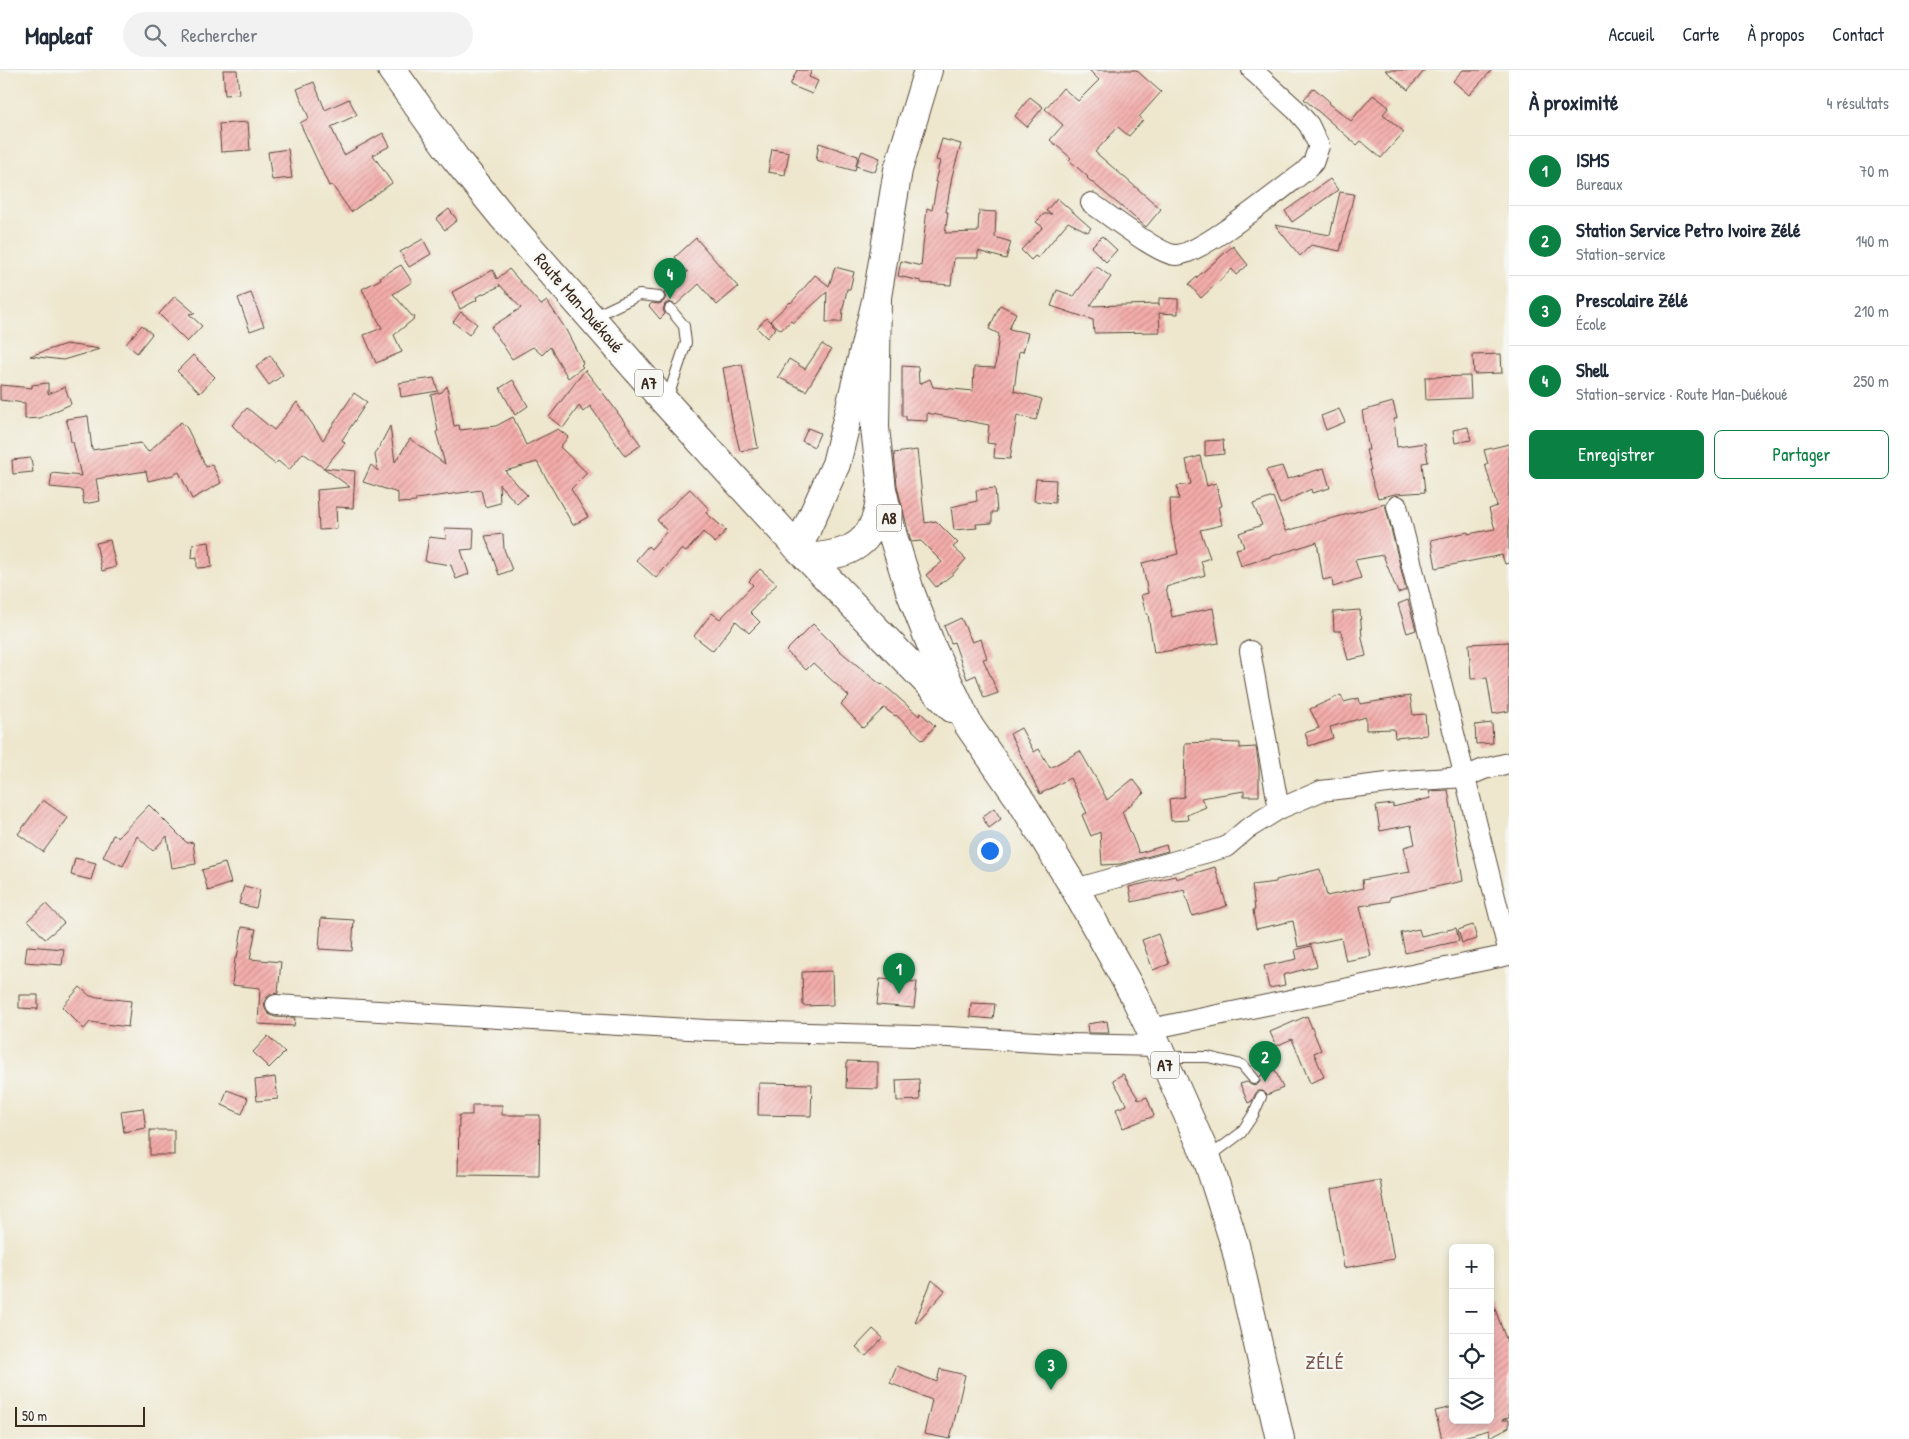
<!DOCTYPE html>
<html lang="fr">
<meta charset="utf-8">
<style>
body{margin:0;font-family:"Patrick Hand",sans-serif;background:#f2f2f3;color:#1f2937}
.controls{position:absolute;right:15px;bottom:15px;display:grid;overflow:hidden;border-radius:8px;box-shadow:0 2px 8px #0003}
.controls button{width:45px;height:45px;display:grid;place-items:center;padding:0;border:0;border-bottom:1px solid #e0e1e3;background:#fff;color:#1f2937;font:25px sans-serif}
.scale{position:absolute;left:15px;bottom:12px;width:130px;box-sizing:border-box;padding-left:5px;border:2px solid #3b2a1e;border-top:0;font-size:14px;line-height:18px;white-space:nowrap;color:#3b2a1e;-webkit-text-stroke:4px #f6f6f2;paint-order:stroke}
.you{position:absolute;left:989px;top:780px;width:18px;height:18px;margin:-12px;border:4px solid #fff;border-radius:50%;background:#1a73e8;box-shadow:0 0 0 8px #1a73e833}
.badge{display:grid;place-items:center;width:32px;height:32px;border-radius:50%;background:#0b8043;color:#fff;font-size:16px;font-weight:700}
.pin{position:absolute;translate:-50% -41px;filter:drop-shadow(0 1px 2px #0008)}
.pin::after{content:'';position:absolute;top:26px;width:18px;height:15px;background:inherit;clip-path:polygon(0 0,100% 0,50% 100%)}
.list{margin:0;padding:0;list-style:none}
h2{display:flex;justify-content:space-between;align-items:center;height:65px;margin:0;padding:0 20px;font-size:21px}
h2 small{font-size:16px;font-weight:400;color:#747a83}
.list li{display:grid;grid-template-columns:32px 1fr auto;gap:15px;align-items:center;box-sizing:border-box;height:70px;padding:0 20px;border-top:1px solid #e0e1e3}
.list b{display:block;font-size:19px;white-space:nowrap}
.list p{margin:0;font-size:16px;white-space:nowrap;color:#747a83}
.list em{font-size:16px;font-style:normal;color:#747a83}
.actions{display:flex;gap:10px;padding:15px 20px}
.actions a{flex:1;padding:11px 0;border:1px solid #0b8043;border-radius:8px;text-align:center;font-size:18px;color:#0b8043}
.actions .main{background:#0b8043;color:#fff}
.icon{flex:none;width:28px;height:28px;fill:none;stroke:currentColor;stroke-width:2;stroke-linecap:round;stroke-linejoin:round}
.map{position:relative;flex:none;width:1509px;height:1369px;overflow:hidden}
header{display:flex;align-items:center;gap:30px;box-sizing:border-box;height:70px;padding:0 25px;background:#fff;border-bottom:1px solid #e0e1e3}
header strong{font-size:24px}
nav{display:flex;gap:28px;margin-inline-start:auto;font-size:18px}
.search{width:350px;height:45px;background:#f2f2f3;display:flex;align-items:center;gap:12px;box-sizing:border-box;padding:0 18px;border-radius:28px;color:#747a83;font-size:19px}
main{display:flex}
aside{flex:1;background:#fff}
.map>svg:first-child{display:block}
.building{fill:url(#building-hatch)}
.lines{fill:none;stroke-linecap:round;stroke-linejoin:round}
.service-casing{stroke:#564638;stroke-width:12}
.minor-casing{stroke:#564638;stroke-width:22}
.primary-casing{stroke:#564638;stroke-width:30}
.service{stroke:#fff;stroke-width:10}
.minor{stroke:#fff;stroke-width:20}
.primary{stroke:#fff;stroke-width:28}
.labels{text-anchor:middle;stroke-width:4.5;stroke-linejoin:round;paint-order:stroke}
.shield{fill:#f6f6f2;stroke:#73675e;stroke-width:1}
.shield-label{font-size:16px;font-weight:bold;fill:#3b2a1e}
.street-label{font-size:18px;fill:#3b2a1e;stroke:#f6f6f2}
.quarter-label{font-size:20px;letter-spacing:1px;fill:#7c584f;stroke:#f6f6f2}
</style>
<header>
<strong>Mapleaf</strong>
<div class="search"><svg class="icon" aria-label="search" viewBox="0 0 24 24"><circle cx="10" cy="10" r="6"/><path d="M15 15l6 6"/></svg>Rechercher</div>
<nav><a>Accueil</a><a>Carte</a><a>À propos</a><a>Contact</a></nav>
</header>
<main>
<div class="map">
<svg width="1509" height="1369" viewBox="0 0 1509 1369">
<defs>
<pattern id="building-hatch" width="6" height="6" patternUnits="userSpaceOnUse" patternTransform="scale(1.25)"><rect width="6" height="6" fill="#f4adab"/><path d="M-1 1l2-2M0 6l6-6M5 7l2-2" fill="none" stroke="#c78d8b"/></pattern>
</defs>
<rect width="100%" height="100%" fill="#f6f6f2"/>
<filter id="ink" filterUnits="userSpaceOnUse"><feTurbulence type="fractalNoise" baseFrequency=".02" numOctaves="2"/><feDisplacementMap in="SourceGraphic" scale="10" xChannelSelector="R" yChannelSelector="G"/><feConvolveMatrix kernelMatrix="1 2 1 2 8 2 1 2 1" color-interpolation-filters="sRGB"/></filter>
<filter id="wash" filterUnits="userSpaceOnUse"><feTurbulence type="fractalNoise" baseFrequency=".0096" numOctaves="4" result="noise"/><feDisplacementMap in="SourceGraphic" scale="20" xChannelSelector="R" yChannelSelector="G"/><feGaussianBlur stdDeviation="1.12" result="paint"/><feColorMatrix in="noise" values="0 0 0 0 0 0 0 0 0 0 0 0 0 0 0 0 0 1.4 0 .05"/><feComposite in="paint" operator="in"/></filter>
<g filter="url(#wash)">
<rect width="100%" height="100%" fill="#eee7cd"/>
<g id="blocks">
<g class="building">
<path d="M223 0H237L239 24 225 25Z"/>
<path d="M797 0H812L809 7 818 11 812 24 790 15Z"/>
<path d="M1089 0H1136L1161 22 1139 47 1143 50 1129 66 1118 57 1095 82 1161 139 1146 157 1087 108 1088 107 1069 90 1071 88 1050 70 1063 55 1045 39 1063 18 1078 31 1099 10Z"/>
<path d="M1385 0H1425L1408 20Z"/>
<path d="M1463 0H1492L1469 25 1453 11Z"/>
<path d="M314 12 325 40 349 29 357 45 331 57 344 85 383 63 390 76 373 85 392 113 351 142 332 115 329 116 300 53 309 48 297 19Z"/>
<path d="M1314 18 1330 32 1329 33 1351 51 1373 25 1389 37 1383 44 1404 62 1381 88 1361 71 1357 75 1304 29Z"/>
<path d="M1030 27 1043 37 1027 57 1015 46Z"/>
<path d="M248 52 250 80 221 82 219 54Z"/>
<path d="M942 69 961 74 952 106 946 142H948L945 163 978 162 979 141 996 142 995 167 1011 172 1006 189 978 181V188H954L951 215 921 213V211L898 206 901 191 921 196 927 138 932 140 937 113 935 112 940 91 936 90Z"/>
<path d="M819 73 858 86 855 101 816 90Z"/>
<path d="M288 79 292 108 272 110 268 82Z"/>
<path d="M772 79 789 82 785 105 768 102Z"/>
<path d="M862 81 880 88 875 102 856 96Z"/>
<path d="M1330 109 1338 120 1292 152 1285 141Z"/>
<path d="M1340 122 1354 124 1340 181 1311 175 1300 186 1275 155 1330 165Z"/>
<path d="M1057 128 1091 158 1088 162 1068 152 1038 188 1035 186 1031 190 1021 180 1043 157 1036 152 1044 144H1052L1046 141Z"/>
<path d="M449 139 457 150 445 160 436 149Z"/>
<path d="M1102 166 1117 180 1106 192 1091 177Z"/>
<path d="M696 168 738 217 717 235 699 214 676 235 669 232 665 234 663 240 665 244 660 249 649 236 652 233 659 234 664 231 666 227 664 223 688 202 675 187Z"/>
<path d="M423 169 431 184 409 197 400 182Z"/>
<path d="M1233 176 1248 195 1236 205 1232 199 1201 228 1189 214Z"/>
<path d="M401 195 412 212 393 224 412 246H414L415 248 394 265 402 282 376 293 364 265 382 258 362 219 381 209 380 207Z"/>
<path d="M1096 196 1111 207 1090 236 1158 234 1159 236V228L1178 229V244L1159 243 1160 262 1094 263 1093 250 1051 236 1057 220 1074 226Z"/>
<path d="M835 197 854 202 850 219H847L843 239 842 252H826L827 222 793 253 791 251 781 260 770 251 790 232 791 233 815 205 829 216Z"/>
<path d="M509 199 541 235 547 231 565 258 583 293 581 295 583 297 568 308 550 277 542 285 533 277 512 289 491 257 521 238 499 214 500 216 476 227 477 230 460 239 452 222 493 200 497 209Z"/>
<path d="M251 223 264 256 250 261 238 228Z"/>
<path d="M175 226 195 243 189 244 202 256 187 272 159 244Z"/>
<path d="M1000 235 1016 243 1009 259 1028 263 1023 282 1019 281 1014 321 1042 329 1036 350 1017 345 1010 389 994 388 995 374 987 373 989 355 927 343V351L906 350V346H902V296L918 297 919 314 930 309 933 317 973 321 974 297 995 298 999 264 989 259Z"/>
<path d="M461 242 477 254 469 265 453 252Z"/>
<path d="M766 248 776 258 767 268 757 258Z"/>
<path d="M142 255 152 264 137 283 126 274Z"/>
<path d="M66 274 100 279 63 290 30 286Z"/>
<path d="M822 274 831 280 806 321 778 307 789 289 805 299Z"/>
<path d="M1501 284 1502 303 1474 304 1473 285Z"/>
<path d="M193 285 215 307 200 323 177 301Z"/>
<path d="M270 285 283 305 269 315 256 297Z"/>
<path d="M742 294 758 378 740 381 732 349 723 298Z"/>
<path d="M585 300 610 332 641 375 625 386 590 336 583 342 579 336 563 358 549 347Z"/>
<path d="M1470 306 1471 328 1426 330 1425 307Z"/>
<path d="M434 308 438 321 401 327 399 313Z"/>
<path d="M513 310 528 336 515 345 500 318Z"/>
<path d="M48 313V324L65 317 71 334 40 348 25 349V333L0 330V315L32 318V315Z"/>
<path d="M447 316 454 356 459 355 460 360 496 356 513 347 526 375 558 359 568 367 560 377 587 403 571 419 588 447 573 455 537 392 505 401 527 425 517 434 499 414 500 433 485 437 481 420 416 429V432L398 433V423L363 412 371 395 378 401 375 385 390 356 395 392 410 369 445 394 436 362 438 361 431 325 442 322Z"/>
<path d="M354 323 367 332 342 370 345 373 324 398 355 401 353 438 336 437 337 459 319 460 317 420 350 417 303 383 289 400 278 391 275 394 251 375 232 355 247 338 274 360 297 332 323 370Z"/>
<path d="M1393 332 1397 348 1394 349 1397 377 1425 373 1428 392 1422 393 1425 422 1395 424 1378 428 1369 400H1371L1366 380H1369L1362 341Z"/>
<path d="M1339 339 1345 352 1326 360 1321 346Z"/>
<path d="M88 346 92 380 141 373 148 382 181 352 187 358 206 397 212 394 221 413 192 429 179 402 173 405 148 411 146 401 96 409 100 431 84 434 82 420 50 417 52 403 81 406 73 372H71L69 359 66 349Z"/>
<path d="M1468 357 1471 370 1455 373 1453 360Z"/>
<path d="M808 358 820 363 814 377 802 371Z"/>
<path d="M1223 370 1224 384 1205 386V371Z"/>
<path d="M1509 374V493L1505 494 1502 485 1436 498 1431 470 1468 462V464L1495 459 1489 439 1497 436 1485 394H1488L1484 380Z"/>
<path d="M917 380 925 453 936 451 958 473 953 477 966 489 953 504 936 517 926 505 942 492 921 471 911 472 897 416 894 383Z"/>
<path d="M1200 386 1207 416 1216 413 1222 436 1218 437 1222 455 1200 460 1210 488 1201 491 1205 505 1166 517 1172 547 1213 538 1219 573 1154 583 1148 544H1146L1141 525 1148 523 1142 493 1178 484 1171 452 1170 429H1179L1177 416 1191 414 1186 390Z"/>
<path d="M31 388 33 402 13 404 12 390Z"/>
<path d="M1282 396 1287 409 1324 398 1330 418 1312 423 1311 419 1280 434 1266 400Z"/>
<path d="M1036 409 1056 410 1055 433 1034 431Z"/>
<path d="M995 418 997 442H992V453L976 454 977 458 954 460 951 437 977 431 976 420Z"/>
<path d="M690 419 709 439 706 443 726 460 715 473 703 462 686 482 682 479 656 508 636 490 648 476 651 479 667 461 657 450Z"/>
<path d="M1273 427 1286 461 1385 434 1406 520 1398 523 1383 485 1355 490 1361 508 1333 517 1332 508 1323 510 1317 472 1241 496 1236 479 1244 477 1239 463 1262 455 1253 434Z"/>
<path d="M445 458 474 459 473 479 461 480 469 504 456 509 451 495 425 491 429 467 446 469Z"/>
<path d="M503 464 504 479 512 500 499 505 485 466Z"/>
<path d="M110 470 116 497 102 501 96 473Z"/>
<path d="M209 472 212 497 197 498V487L192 488 193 474Z"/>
<path d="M760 499 777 514 750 542 760 552 749 563 736 551 713 581 694 566 712 543 720 549 753 515 749 511Z"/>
<path d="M1408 530 1416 560 1407 563 1398 534Z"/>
<path d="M1360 540 1362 568 1366 586 1348 590 1341 561H1334L1333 542Z"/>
<path d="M961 548 972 572 981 569 987 588 983 589 998 623 984 628 976 605 967 609 954 572 951 573 944 556Z"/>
<path d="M813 554 840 581 881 615 882 614 891 621 919 646 921 643 935 656 923 670 896 645 895 646 884 638 863 658 841 634 849 626 813 593 806 600 786 581Z"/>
<path d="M1509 572V641L1493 644 1487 608 1471 609 1469 574Z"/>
<path d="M1341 625 1344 632 1359 628 1360 634 1410 626 1413 645 1425 644 1427 665 1395 668 1394 659 1366 660V647L1330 657 1333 668 1309 676 1305 663 1319 658 1310 639Z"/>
<path d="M1492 653 1493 673 1476 674 1475 655Z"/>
<path d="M1021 658 1034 682 1039 679 1050 698 1080 681 1097 710 1107 730 1133 709 1144 723 1122 742 1139 783 1166 775 1168 781 1120 794 1102 795 1100 762 1091 766 1082 745 1087 743 1070 708 1040 724 1010 664Z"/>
<path d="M1212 672 1240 673V678L1256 677 1259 698V726H1244V721L1201 728 1206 737 1187 745 1188 750 1171 751 1169 729 1184 727 1185 673Z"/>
<path d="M1448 720 1463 811 1390 827V831L1360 836 1371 886 1346 891 1341 868 1298 877 1293 851 1256 859 1253 840H1255L1252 815 1276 812V810L1320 799 1327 826 1363 818 1362 810 1410 802 1404 777 1415 774 1411 755 1380 761 1376 736 1393 734V737L1431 728 1429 721Z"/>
<path d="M43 730 68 748 43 782 18 764Z"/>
<path d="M149 735 187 773 193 772 196 794 172 798 167 766 153 781 137 766 123 796 103 787 113 765 118 767Z"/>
<path d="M994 738 1001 749 989 758 982 747Z"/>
<path d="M75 788 96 793 91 810 71 805Z"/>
<path d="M225 793 231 813 208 821 202 800Z"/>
<path d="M1215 797 1227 836 1192 846 1184 820 1132 832 1129 817 1175 806 1176 809Z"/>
<path d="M244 816 260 820 256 838 239 834Z"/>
<path d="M46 834 64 853 45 869 28 850Z"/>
<path d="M321 848 354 850 352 881 319 879Z"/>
<path d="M1473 855 1477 869 1462 873 1458 860Z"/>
<path d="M242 857 256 859 250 889 281 892 278 923 271 924 266 928 264 935 266 941 270 945 275 947 295 948 294 956 258 954 260 918 232 915 235 888H237Z"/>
<path d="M1456 858 1459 871 1405 883 1401 863 1419 859 1421 866Z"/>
<path d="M1158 864 1169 894 1153 900 1142 870Z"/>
<path d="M27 876 64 879 62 895 25 892Z"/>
<path d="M1311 876 1317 896 1283 905 1285 915 1269 918 1264 896 1297 889 1295 880Z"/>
<path d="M832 901 833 935 803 936 802 902Z"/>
<path d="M880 909 917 912 914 938 877 935Z"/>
<path d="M80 917 90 926 131 931 128 957 90 952 84 959 62 937Z"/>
<path d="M19 925H38V939L19 938Z"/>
<path d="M971 933 995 934 993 949 970 947Z"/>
<path d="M1307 946 1321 980 1314 983 1324 1007 1310 1013 1292 969 1276 976 1270 962Z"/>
<path d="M1107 951 1109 963H1088L1087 954Z"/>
<path d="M268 966 285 982 269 998 253 982Z"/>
<path d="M847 991 878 992V1019L846 1018Z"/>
<path d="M1275 1000 1283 1018 1267 1025 1263 1021H1257L1252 1031 1248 1033 1240 1014 1247 1012 1251 1015 1256 1016 1260 1012V1006Z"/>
<path d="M1123 1004 1139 1030 1147 1027 1154 1046 1123 1058 1116 1039 1127 1035 1113 1010Z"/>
<path d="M275 1007 278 1029 257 1031 255 1010Z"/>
<path d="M919 1009 920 1030 897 1031 896 1010Z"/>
<path d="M759 1013 812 1014 811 1046 758 1045Z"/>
<path d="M227 1020 248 1028 242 1044 222 1035Z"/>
<path d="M472 1035H502V1045H540L539 1106 458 1105 459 1045H472Z"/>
<path d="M143 1038 146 1058 124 1062 121 1041Z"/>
<rect x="150" y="1060" width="24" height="25"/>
<path d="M1380 1110 1394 1189 1344 1198 1331 1119Z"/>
<path d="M932 1210 945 1221 916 1253 915 1252Z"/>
<path d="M1490 1231H1492L1509 1277V1347L1502 1350H1509V1357L1490 1367 1489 1360 1456 1369H1442L1435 1341 1453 1337V1350H1490Z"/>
<path d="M873 1259 883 1268 866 1286 856 1277Z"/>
<path d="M897 1296 937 1312 940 1299 965 1305 950 1369 924 1364 932 1330 890 1313Z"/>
</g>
</g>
</g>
<g filter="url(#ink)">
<use href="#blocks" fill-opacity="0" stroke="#564638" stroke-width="1"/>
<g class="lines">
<defs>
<g id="service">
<path d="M593 247 639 225 659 227"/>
<path d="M667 330 686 273 684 256 670 239"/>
<path d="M1165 987H1208L1242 995 1254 1009"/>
<path d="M1209 1087 1241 1063 1253 1045 1261 1027"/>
</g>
<g id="minor">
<path d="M1091 133C1108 144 1159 185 1176 185 1201 185 1281 119 1304 102L1313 93 1319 76 1309 55 1296 40 1252 0"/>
<path d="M1397 436 1509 883"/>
<path d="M1250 581 1279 739"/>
<path d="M1075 819 1226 777 1247 759 1279 739 1321 721 1404 711 1465 707 1484 699 1509 693"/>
<path d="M276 935 706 960 949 967 1071 974 1157 976"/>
<path d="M1150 959 1509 885"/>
</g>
<g id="primary">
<path d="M392 0 455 88 502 146 666 333 798 478 952 638"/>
<path d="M877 227 875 358 882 419 892 463 910 521 933 580 969 656 1023 734 1075 819 1135 927 1150 959 1207 1088 1235 1175 1280 1369"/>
<path d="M798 478 836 394 877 227 898 100 928 0"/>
<path d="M807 488C838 485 865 482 876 448 879 440 880 430 881 421"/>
</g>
</defs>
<use href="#service" class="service-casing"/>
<use href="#minor" class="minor-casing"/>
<use href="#primary" class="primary-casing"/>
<use href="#service" class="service"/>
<use href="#minor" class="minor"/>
<use href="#primary" class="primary"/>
</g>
</g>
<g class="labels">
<g class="shield">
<rect x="635" y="299.5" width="28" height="27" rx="4"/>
<rect x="876.5" y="434.5" width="25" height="27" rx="4"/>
<rect x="1151" y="981.5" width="28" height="27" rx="4"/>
</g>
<g class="shield-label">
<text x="649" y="319">A7</text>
<text x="889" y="454">A8</text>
<text x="1165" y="1001">A7</text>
</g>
<g class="street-label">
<text transform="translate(579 233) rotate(49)" y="6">Route Man-Duékoué</text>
</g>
<g class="quarter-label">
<text x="1325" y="1299">ZÉLÉ</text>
</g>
</g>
</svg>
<div class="controls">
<button>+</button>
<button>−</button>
<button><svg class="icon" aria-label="locate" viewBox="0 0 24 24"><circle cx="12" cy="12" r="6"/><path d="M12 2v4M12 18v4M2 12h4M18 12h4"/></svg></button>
<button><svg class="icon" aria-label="layers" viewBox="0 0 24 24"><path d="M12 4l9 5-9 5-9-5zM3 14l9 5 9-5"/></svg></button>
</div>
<div class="scale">50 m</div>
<div class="you"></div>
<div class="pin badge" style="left:899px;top:924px">1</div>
<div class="pin badge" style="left:1265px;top:1012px">2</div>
<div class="pin badge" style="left:1051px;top:1320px">3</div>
<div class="pin badge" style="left:670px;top:229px">4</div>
</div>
<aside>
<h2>À proximité<small>4 résultats</small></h2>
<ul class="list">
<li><span class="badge">1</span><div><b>ISMS</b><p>Bureaux</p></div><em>70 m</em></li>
<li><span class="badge">2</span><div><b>Station Service Petro Ivoire Zélé</b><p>Station-service</p></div><em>140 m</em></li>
<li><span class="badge">3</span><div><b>Prescolaire Zélé</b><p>École</p></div><em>210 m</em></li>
<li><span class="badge">4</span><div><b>Shell</b><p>Station-service · Route Man-Duékoué</p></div><em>250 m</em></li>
</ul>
<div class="actions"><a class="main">Enregistrer</a><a>Partager</a></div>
</aside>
</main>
